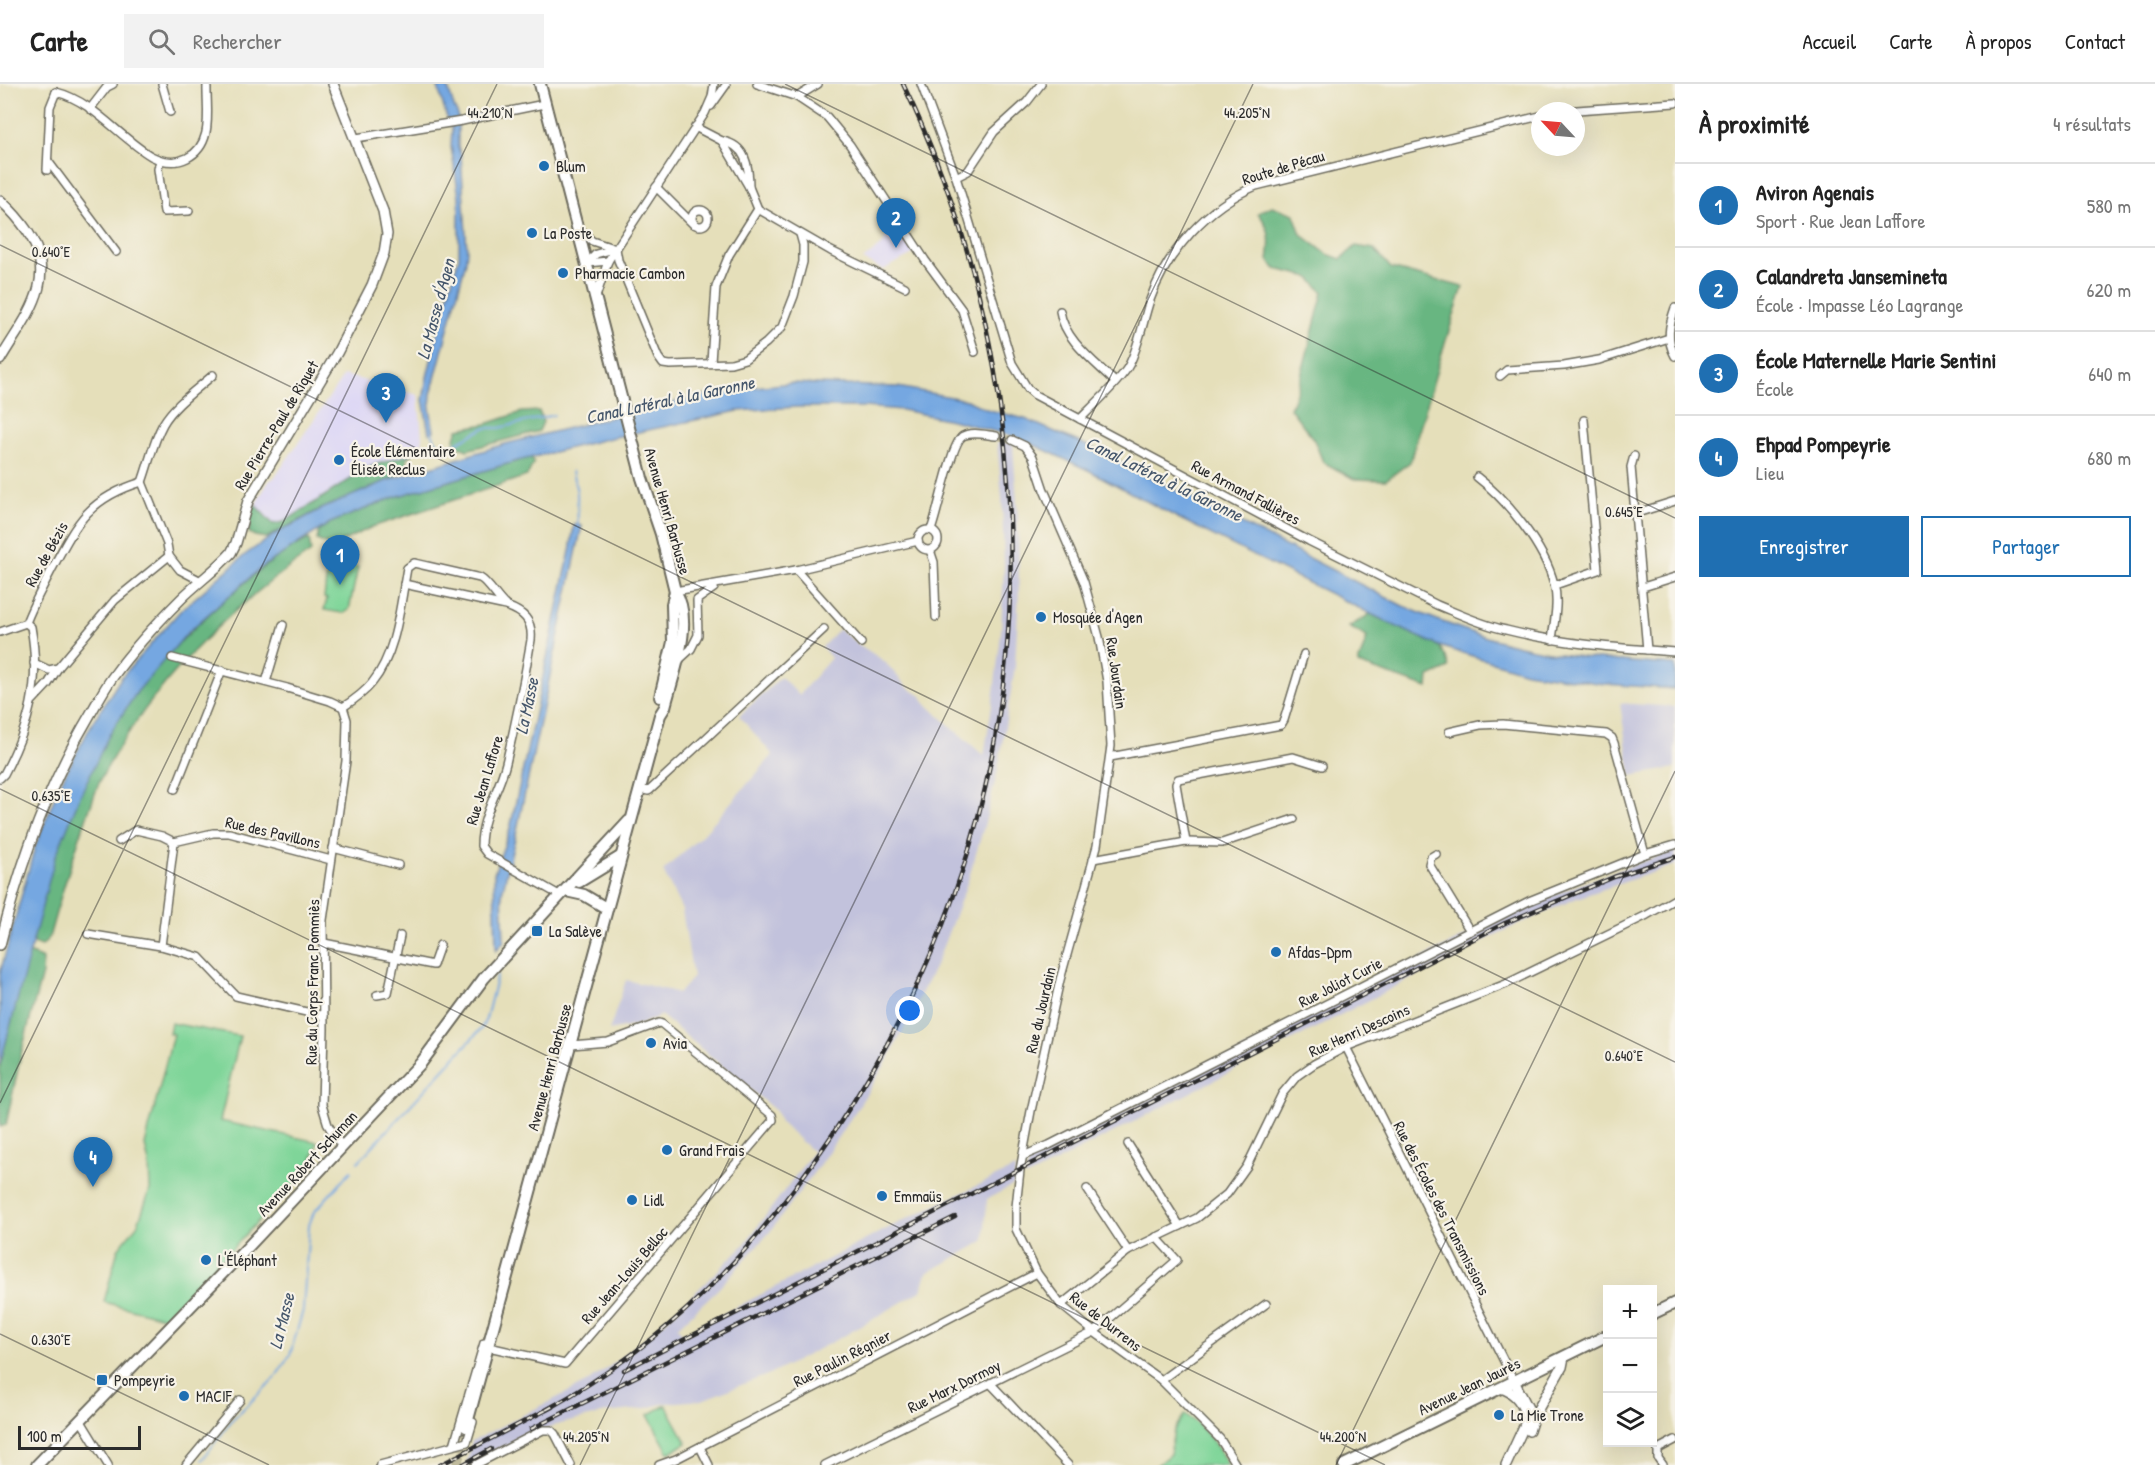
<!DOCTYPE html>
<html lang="fr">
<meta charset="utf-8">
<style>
body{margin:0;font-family:"Patrick Hand",sans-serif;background:#f2f2f2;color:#222}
.controls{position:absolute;right:18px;bottom:18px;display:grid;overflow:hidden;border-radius:0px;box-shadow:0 6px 24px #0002}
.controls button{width:54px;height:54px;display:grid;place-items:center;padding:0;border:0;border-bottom:2px solid #e0e0e0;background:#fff;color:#222;font:30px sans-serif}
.compass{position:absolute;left:1531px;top:18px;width:54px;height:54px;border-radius:50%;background:#fff;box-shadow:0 6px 24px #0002;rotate:296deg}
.scale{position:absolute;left:18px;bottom:15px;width:123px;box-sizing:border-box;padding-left:6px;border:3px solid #2b2b2b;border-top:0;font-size:16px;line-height:21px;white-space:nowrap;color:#2b2b2b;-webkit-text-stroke:4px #f7f3e8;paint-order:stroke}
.you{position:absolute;left:910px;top:927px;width:21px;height:21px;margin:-15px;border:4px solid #fff;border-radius:50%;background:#1a73e8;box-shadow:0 0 0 9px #1a73e833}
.badge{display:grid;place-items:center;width:39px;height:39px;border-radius:50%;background:#1f6fb2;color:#fff;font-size:20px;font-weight:700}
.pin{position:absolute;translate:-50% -50px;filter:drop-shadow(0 2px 3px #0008)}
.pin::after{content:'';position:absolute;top:32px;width:21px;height:18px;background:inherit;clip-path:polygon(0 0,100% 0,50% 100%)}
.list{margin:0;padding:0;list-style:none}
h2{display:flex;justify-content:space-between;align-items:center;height:78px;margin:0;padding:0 24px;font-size:26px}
h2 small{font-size:20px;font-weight:400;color:#767676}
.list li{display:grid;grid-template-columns:39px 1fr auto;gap:18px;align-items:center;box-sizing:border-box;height:84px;padding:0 24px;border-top:2px solid #e0e0e0}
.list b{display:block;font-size:22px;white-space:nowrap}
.list p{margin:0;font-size:20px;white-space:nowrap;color:#767676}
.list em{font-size:20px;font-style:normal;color:#767676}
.actions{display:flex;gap:12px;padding:18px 24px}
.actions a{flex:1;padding:14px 0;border:2px solid #1f6fb2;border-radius:0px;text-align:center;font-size:21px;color:#1f6fb2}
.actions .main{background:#1f6fb2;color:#fff}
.icon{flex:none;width:33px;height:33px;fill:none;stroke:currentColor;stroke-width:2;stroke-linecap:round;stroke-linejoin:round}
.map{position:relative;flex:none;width:1675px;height:1381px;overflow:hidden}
header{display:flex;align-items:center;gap:36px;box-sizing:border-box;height:84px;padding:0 30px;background:#fff;border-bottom:2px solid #e0e0e0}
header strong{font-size:28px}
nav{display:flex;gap:33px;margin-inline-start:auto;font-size:21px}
.search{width:420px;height:54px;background:#f2f2f2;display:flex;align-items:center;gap:15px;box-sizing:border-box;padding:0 21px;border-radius:0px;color:#767676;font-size:22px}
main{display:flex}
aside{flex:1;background:#fff}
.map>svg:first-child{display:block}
.built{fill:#dcd6f6}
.industrial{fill:#c2c2dc}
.green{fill:#7fd599;stroke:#558062;stroke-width:1.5}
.forest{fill:#67b681;stroke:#497056;stroke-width:1.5}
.water{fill:#75a7e1;stroke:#506986;stroke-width:1.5}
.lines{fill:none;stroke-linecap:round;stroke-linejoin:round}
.stream{stroke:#75a7e1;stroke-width:2}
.street-tunnel{stroke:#c0bb9d;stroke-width:7;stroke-dasharray:7 3.5;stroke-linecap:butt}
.primary-tunnel{stroke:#c0bb9d;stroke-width:10;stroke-dasharray:10 5;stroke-linecap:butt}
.street-casing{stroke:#6c6a5d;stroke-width:10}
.secondary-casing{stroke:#6c6a5d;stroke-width:12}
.primary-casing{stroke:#6c6a5d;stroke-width:14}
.street{stroke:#fff;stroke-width:7}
.secondary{stroke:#fff;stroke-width:9}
.primary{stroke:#fff;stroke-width:10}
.rail-casing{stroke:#2b2b2b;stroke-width:4.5}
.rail{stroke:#f7f3e8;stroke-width:2;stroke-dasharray:7;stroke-linecap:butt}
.ticks{fill:none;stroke:#2b2b2b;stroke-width:1.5;stroke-opacity:0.45}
.poi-dot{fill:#1f6fb2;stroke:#f7f3e8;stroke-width:2}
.labels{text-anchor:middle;stroke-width:4.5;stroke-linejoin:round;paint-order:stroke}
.poi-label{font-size:16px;fill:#2b2b2b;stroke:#f7f3e8;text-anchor:start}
.street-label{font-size:16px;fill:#2b2b2b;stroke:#f7f3e8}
.water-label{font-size:18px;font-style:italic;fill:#45566b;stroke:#f7f3e8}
.ticks-label{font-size:15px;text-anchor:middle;fill:#2b2b2b;stroke:#f7f3e8;stroke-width:4.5;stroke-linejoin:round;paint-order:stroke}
</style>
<header>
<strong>Carte</strong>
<div class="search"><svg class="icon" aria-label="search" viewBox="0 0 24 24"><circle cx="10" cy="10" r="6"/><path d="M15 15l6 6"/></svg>Rechercher</div>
<nav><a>Accueil</a><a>Carte</a><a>À propos</a><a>Contact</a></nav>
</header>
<main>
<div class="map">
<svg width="1675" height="1381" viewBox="0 0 1675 1381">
<rect width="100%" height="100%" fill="#f7f3e8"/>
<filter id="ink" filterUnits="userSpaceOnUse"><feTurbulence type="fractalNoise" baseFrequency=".0167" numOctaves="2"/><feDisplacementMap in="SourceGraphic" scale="12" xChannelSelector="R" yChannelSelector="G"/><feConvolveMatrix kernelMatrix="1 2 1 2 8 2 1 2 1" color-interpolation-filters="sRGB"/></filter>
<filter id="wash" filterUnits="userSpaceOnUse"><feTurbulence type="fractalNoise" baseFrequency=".008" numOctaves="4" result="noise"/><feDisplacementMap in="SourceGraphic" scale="24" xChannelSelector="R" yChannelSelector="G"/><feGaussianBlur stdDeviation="1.35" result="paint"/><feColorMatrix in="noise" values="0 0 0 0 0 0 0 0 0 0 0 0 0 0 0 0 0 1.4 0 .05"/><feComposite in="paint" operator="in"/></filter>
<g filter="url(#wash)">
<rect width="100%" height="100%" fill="#e5dfba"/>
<g class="built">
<path d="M894 135 916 168 883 186 863 176 883 160Z"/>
<path d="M344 291 418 311 423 364 412 370 371 382 284 438 273 440 255 421 269 397 275 393Z"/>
</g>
<g class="industrial">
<path d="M997 357 1013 360 1018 433 1019 508 1015 583 998 685 985 739 968 797 937 878 889 974 857 1025 818 1083 769 1149 718 1205 678 1243 683 1251 904 1136 1015 1084 1014 1101 987 1115 984 1157 927 1189 921 1207 847 1250 775 1288 702 1316 665 1319 643 1325 606 1329 552 1342 466 1381 472 1357 588 1298 625 1271 666 1237 743 1162 813 1068 780 1038 776 1027 661 931 641 940 609 947 626 896 679 909 693 893 682 826 663 787 704 749 773 671 739 632 781 593 799 611 831 574 822 563 839 545 858 560 884 577 907 603 921 612 927 621 984 672 994 608 1001 549 1004 481 1002 414Z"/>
<path d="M1620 619 1675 623V684L1631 692Z"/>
<path d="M1675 766V781L1577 814 1499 849 1025 1094 1028 1077 1426 872 1526 822 1581 800Z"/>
</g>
<g class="green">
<path d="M329 476 358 483 349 526 342 529 324 526 327 515 324 514Z"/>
<path d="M171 939 240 952 220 1037 318 1058 309 1084 166 1234 104 1218 118 1165 138 1140 150 1106 149 1080 145 1061 173 950 169 949Z"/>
<path d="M666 1321 687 1359 669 1369 648 1331Z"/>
<path d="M1185 1330C1204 1343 1217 1361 1228 1381H1157L1170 1370 1174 1346Z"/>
</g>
<g class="forest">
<path d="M1272 122 1294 130 1301 150 1327 170 1341 175 1356 162 1374 165 1391 184 1463 203 1441 272 1410 378 1386 396 1354 395 1323 378 1314 356 1290 324 1298 304 1323 208 1309 193 1276 185 1268 176C1271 156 1271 145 1258 129Z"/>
<path d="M539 327 543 338 539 347 467 366 456 361 455 354 458 345 486 340 522 328Z"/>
<path d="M412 370 407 375 408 384 386 397 317 427 266 454 255 452 249 449 251 427 255 421 273 440 284 438 371 382Z"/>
<path d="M531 373 534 378 527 392 372 443 337 460H326L317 456 319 446 330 439 395 413Z"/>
<path d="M309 455 311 468C227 525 153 600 104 689 96 702 93 718 87 732 73 773 60 813 49 854L42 862 35 860 33 855C40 829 46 802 54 776 70 724 104 652 137 608 162 574 193 544 225 516 252 492 277 470 309 455Z"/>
<path d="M1370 530 1439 562 1446 573 1449 584 1429 593 1428 604 1358 580 1367 553 1349 543Z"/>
<path d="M29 869 43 875 42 890 21 970 6 1041 0 1043V981Z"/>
</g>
<g class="water">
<path d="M437 0H447L454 23 458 31V63L461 71 467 166 466 177 431 310 430 324 434 347 429 349 423 316 427 293 440 239 459 173V113L451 63 452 45 446 31Z"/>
<path d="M792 299 898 303 967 316 986 325 1025 335 1095 365 1403 522C1445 540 1489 556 1533 565 1580 575 1628 578 1675 581V605L1604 600 1526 588 1439 562 1393 541 1178 434 1090 387 1019 354 956 337 902 326 864 323H797L738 327 606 355 514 378 395 413 330 439 262 483 188 548 137 608 110 649 80 712 55 774 0 981V889L35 763 60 700 93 638 121 594 180 527 246 470 277 449 319 426 386 397 505 360 644 325 735 305Z"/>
<path d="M574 441 582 442 517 746 502 809 504 857 496 867 494 789 510 745 570 467Z"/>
</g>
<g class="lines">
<g class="stream">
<path d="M431 345C434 355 437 363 449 363L484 344H499L554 331"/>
<path d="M572 387 577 408 578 443"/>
<path d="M358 1078 481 945 486 935 497 891"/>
<path d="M202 1376 232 1336 275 1294 290 1271 303 1226 309 1141 314 1128 351 1087"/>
</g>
</g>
</g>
<g filter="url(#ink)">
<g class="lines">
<path class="street-tunnel" d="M996 352 1012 356"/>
<path class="primary-tunnel" d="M457 1381 466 1343"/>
<defs>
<g id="street">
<path d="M162 0 170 28"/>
<path d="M757 0 797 13 818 0"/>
<path d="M921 0 956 93 1012 279 1028 305 1035 311 1309 457 1437 521C1459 530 1482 541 1506 546 1562 560 1618 564 1675 568"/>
<path d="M56 8C93 17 119 53 151 72 163 78 175 80 187 74 215 60 206 25 207 0"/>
<path d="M797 13 827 33 850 61 925 176 962 226 975 268"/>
<path d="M711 22 726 1"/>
<path d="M90 25 107 3 113 0"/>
<path d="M1563 27 1675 19"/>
<path d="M695 43 722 57 749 103 758 125 729 171 716 203 711 278"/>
<path d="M356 54 462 37 544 20"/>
<path d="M722 57C746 61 749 82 749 103"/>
<path d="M160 76 158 85 164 128 189 127"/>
<path d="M48 77 116 168"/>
<path d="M47 86 50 23 56 8"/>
<path d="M956 93 968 87 994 48 1027 18 1041 0"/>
<path d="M656 103 693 140"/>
<path d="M758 125 831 167 905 203"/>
<circle cx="700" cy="134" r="8"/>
<path d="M578 143 592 157 616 165"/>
<path d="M616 165 618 176 658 273 663 280 670 281 731 279 745 275 766 259 782 243 794 212 803 178V161L800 150"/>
<path d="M587 179 596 170 614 165"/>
<path d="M587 179 608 177"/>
<path d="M596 213 608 177 705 29 712 13 714 0"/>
<path d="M1675 224C1669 241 1666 256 1675 272"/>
<path d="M1060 227C1064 256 1095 278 1115 298"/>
<path d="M1500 292 1507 286 1564 282 1599 276 1669 254"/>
<path d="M1080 335C1091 324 1123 294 1129 281 1139 262 1143 237 1150 216 1167 167 1208 122 1256 102L1540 32"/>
<path d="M1012 356 1025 362 1033 373 1044 406 1084 498 1099 553 1107 597 1111 662 1097 762 1060 896 1031 1027 1020 1086 1016 1123V1145L1037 1189 1061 1221 1094 1248 1161 1296 1220 1355 1236 1381"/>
<path d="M1634 372 1631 383 1647 566"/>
<path d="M1477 393C1507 416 1545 463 1554 500 1559 518 1554 538 1552 556"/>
<path d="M142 398C149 379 153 358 163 340 174 321 196 306 213 291"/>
<path d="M1637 429 1675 417"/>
<circle cx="928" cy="456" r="10"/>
<path d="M931 446C938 429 951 358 963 352 972 347 986 351 996 352"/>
<path d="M930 466 934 478 936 533"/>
<path d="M796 486 918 457"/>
<path d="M404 500 506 522C523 528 533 536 531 556 524 597 516 638 506 679 499 708 481 731 481 762L487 770 561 812"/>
<path d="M1555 501 1598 486 1584 336"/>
<path d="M1643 503 1675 493"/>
<path d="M675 507 796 486 861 559"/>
<path d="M0 548 26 539C33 520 43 503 52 485 77 438 89 414 142 398L167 460 169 472 180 486 201 497"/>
<path d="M172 574 287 604 330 617 343 623"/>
<path d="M679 576 691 565 698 551 697 516 714 504"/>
<path d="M34 579 49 586 58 584 115 516 169 472"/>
<path d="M266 598 283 541"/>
<path d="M33 616 48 600 58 584"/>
<path d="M343 623C354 616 364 609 372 599 397 568 400 522 407 484L414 479 480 494C488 498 497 514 505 521"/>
<path d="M1449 648 1480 641 1503 640 1606 650 1612 654 1614 659 1645 770"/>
<path d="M1110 673 1281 641 1284 636 1304 570"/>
<path d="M0 694 4 690C30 641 41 599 31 543L26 539"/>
<path d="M175 705 222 586"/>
<path d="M640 705 648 707 650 706 824 545"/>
<path d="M119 757 136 746 162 752 174 758"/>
<path d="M1186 758 1176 700 1178 695 1293 673 1322 682"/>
<path d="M333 764 398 781"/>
<path d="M1436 770 1431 773 1429 780 1470 847"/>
<path d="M1093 775 1186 758 1222 759 1294 735"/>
<path d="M88 850 161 862"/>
<path d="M324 859 433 881 440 861"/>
<path d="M377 911 388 909 400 852"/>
<path d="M324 932 236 912 199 873 161 862 174 758 213 749H229L331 776"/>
<path d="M1346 963 1514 1297"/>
<path d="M1128 1060 1180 1142"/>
<path d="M342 1063 328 1041 322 1021 324 945 323 836 346 677 347 636 343 623"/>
<path d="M1023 1072 1049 1061 1529 817 1645 770 1675 761"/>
<path d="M1087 1105 1128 1167"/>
<path d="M1061 1221 1128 1167 1197 1134 1227 1110 1247 1082 1282 1010 1297 992 1314 980 1346 963 1506 900 1647 831 1675 815"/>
<path d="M493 1264 565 1280 773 1036 772 1031 662 940 659 939 608 958 571 961"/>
<path d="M1161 1296 1266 1220"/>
<path d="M990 1299 1068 1381"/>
<path d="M81 1337 108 1381"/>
<path d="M454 1361 484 1259"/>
<path d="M700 1363 709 1381"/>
<path d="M186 1381 240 1316"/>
<path d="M380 1381 467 1358 473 1338"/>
<path d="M475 1381 543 1346H551L555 1350 571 1381"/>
<path d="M659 1381 676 1375 1037 1189"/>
<path d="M825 1381 1094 1248 1177 1176 1156 1153"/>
<path d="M1663 1381 1658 1374V1365L1675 1356"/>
</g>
<g id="secondary">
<path d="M0 116C11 126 20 136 28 148 60 197 25 233 0 276"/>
<path d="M0 861C20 779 48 701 91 629 98 617 104 605 112 594 132 566 157 539 181 515 197 499 216 486 231 469L236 459 248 417 337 269 372 201 384 169 387 150 383 127 333 0"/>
<path d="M1514 1297 1533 1334 1529 1347"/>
<path d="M1500 1304C1515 1307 1524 1321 1527 1336L1506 1381"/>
<path d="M1533 1334 1562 1283 1564 1273"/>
</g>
<g id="primary">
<path d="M660 613 673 558 672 520 675 507"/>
<path d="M579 798 620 773"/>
<path d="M566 807 584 811 606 824"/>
<path d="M1652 1230 1675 1219"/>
<path d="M466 1343 660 631 665 623C673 590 695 538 675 507L661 450 642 394 540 0"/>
<path d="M37 1381 246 1165 421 979 484 894 629 737"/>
<path d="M1344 1381 1608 1251"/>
</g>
</defs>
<use href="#street" class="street-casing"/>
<use href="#secondary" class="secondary-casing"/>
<use href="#primary" class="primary-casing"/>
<use href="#street" class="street"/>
<use href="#secondary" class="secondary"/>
<use href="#primary" class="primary"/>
<defs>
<g id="rail">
<path d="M624 1286 1505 839 1614 793 1675 773"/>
<path d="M546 1326C671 1256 753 1169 832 1051 896 955 947 850 977 737 1041 494 1012 226 903 0"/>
<path d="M531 1345 955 1133"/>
<path d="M440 1381 552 1323"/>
<path d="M462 1381 491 1365"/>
</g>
</defs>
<use href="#rail" class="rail-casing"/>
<use href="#rail" class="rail"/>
</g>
</g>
<path class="ticks" d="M785 0 1675 434M0 161 1675 978M0 705 1385 1381M0 1019 497 0M0 1250 269 1381M580 1381 1253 0M1336 1381 1675 687"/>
<g class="poi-dot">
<circle cx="544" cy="82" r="6"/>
<circle cx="532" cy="149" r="6"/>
<circle cx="563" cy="189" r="6"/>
<circle cx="339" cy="376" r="6"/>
<circle cx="1041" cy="533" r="6"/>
<rect x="531" y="841" width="12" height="12" rx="3"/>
<circle cx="1276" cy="868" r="6"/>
<circle cx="651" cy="959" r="6"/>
<circle cx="667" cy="1066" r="6"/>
<circle cx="882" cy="1112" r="6"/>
<circle cx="632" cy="1116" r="6"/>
<circle cx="206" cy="1176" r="6"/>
<rect x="96" y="1290" width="12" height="12" rx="3"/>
<circle cx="184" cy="1312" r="6"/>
<circle cx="1499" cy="1331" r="6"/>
</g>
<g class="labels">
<g class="poi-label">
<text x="556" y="88">Blum</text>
<text x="544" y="155">La Poste</text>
<text x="575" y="195">Pharmacie Cambon</text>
<text x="351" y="373">École Élémentaire<tspan x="351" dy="18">Élisée Reclus</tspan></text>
<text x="1053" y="539">Mosquée d'Agen</text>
<text x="549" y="853">La Salève</text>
<text x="1288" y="874">Afdas-Dpm</text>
<text x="663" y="965">Avia</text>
<text x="679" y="1072">Grand Frais</text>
<text x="894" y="1118">Emmaüs</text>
<text x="644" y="1122">Lidl</text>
<text x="218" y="1182">L'Éléphant</text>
<text x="114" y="1302">Pompeyrie</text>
<text x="196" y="1318">MACIF</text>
<text x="1511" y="1337">La Mie Trone</text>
</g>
<g class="street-label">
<text transform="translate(1283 83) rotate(-17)" y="6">Route de Pécau</text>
<text transform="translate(276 341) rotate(-59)" y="6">Rue Pierre-Paul de Riquet</text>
<text transform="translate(1246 408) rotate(28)" y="6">Rue Armand Fallières</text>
<text transform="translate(668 427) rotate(74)" y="6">Avenue Henri Barbusse</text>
<text transform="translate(46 470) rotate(-61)" y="6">Rue de Bézis</text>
<text transform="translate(1117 589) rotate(82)" y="6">Rue Jourdain</text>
<text transform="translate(484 696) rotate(-73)" y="6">Rue Jean Laffore</text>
<text transform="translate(273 748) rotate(13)" y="6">Rue des Pavillons</text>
<text transform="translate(312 898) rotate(-89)" y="6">Rue du Corps Franc Pommiès</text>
<text transform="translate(1340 898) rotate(-27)" y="6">Rue Joliot Curie</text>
<text transform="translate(1040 926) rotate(-77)" y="6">Rue du Jourdain</text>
<text transform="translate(1359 946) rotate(-24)" y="6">Rue Henri Descoins</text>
<text transform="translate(549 983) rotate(-75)" y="6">Avenue Henri Barbusse</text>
<text transform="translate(307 1079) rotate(-47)" y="6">Avenue Robert Schuman</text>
<text transform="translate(1442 1124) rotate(63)" y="6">Rue des Écoles des Transmissions</text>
<text transform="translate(624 1191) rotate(-49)" y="6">Rue Jean-Louis Belloc</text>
<text transform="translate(1106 1237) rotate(38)" y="6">Rue de Durrens</text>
<text transform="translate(842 1274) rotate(-27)" y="6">Rue Paulin Régnier</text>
<text transform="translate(954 1302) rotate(-26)" y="6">Rue Marx Dormoy</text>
<text transform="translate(1469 1302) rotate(-26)" y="6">Avenue Jean Jaurès</text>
</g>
<g class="water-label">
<text transform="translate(436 225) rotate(-75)" y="6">La Masse d'Agen</text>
<text transform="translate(670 316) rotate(-12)" y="6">Canal Latéral à la Garonne</text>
<text transform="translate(1164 395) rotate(26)" y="6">Canal Latéral à la Garonne</text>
<text transform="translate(527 622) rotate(-78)" y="6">La Masse</text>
<text transform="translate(282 1237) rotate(-76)" y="6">La Masse</text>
</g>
</g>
<g class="ticks-label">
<text x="490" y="34">44.210°N</text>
<text x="1247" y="34">44.205°N</text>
<text x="51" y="173">0.640°E</text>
<text x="1624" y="433">0.645°E</text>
<text x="51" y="717">0.635°E</text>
<text x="1624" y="977">0.640°E</text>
<text x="51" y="1261">0.630°E</text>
<text x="586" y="1358">44.205°N</text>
<text x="1343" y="1358">44.200°N</text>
</g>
</svg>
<div class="controls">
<button>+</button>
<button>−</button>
<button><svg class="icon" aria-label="layers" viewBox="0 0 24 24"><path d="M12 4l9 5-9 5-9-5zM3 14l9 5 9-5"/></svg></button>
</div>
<svg class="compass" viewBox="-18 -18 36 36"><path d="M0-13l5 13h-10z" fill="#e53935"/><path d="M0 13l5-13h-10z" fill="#767676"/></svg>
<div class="scale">100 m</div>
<div class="you"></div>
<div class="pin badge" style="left:340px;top:501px">1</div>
<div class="pin badge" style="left:896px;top:164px">2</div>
<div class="pin badge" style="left:386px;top:339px">3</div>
<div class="pin badge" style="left:93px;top:1103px">4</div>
</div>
<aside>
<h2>À proximité<small>4 résultats</small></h2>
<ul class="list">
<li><span class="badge">1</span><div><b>Aviron Agenais</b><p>Sport · Rue Jean Laffore</p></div><em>580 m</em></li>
<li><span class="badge">2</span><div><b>Calandreta Jansemineta</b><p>École · Impasse Léo Lagrange</p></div><em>620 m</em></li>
<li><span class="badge">3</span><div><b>École Maternelle Marie Sentini</b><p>École</p></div><em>640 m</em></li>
<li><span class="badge">4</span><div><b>Ehpad Pompeyrie</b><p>Lieu</p></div><em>680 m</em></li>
</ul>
<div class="actions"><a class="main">Enregistrer</a><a>Partager</a></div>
</aside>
</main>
